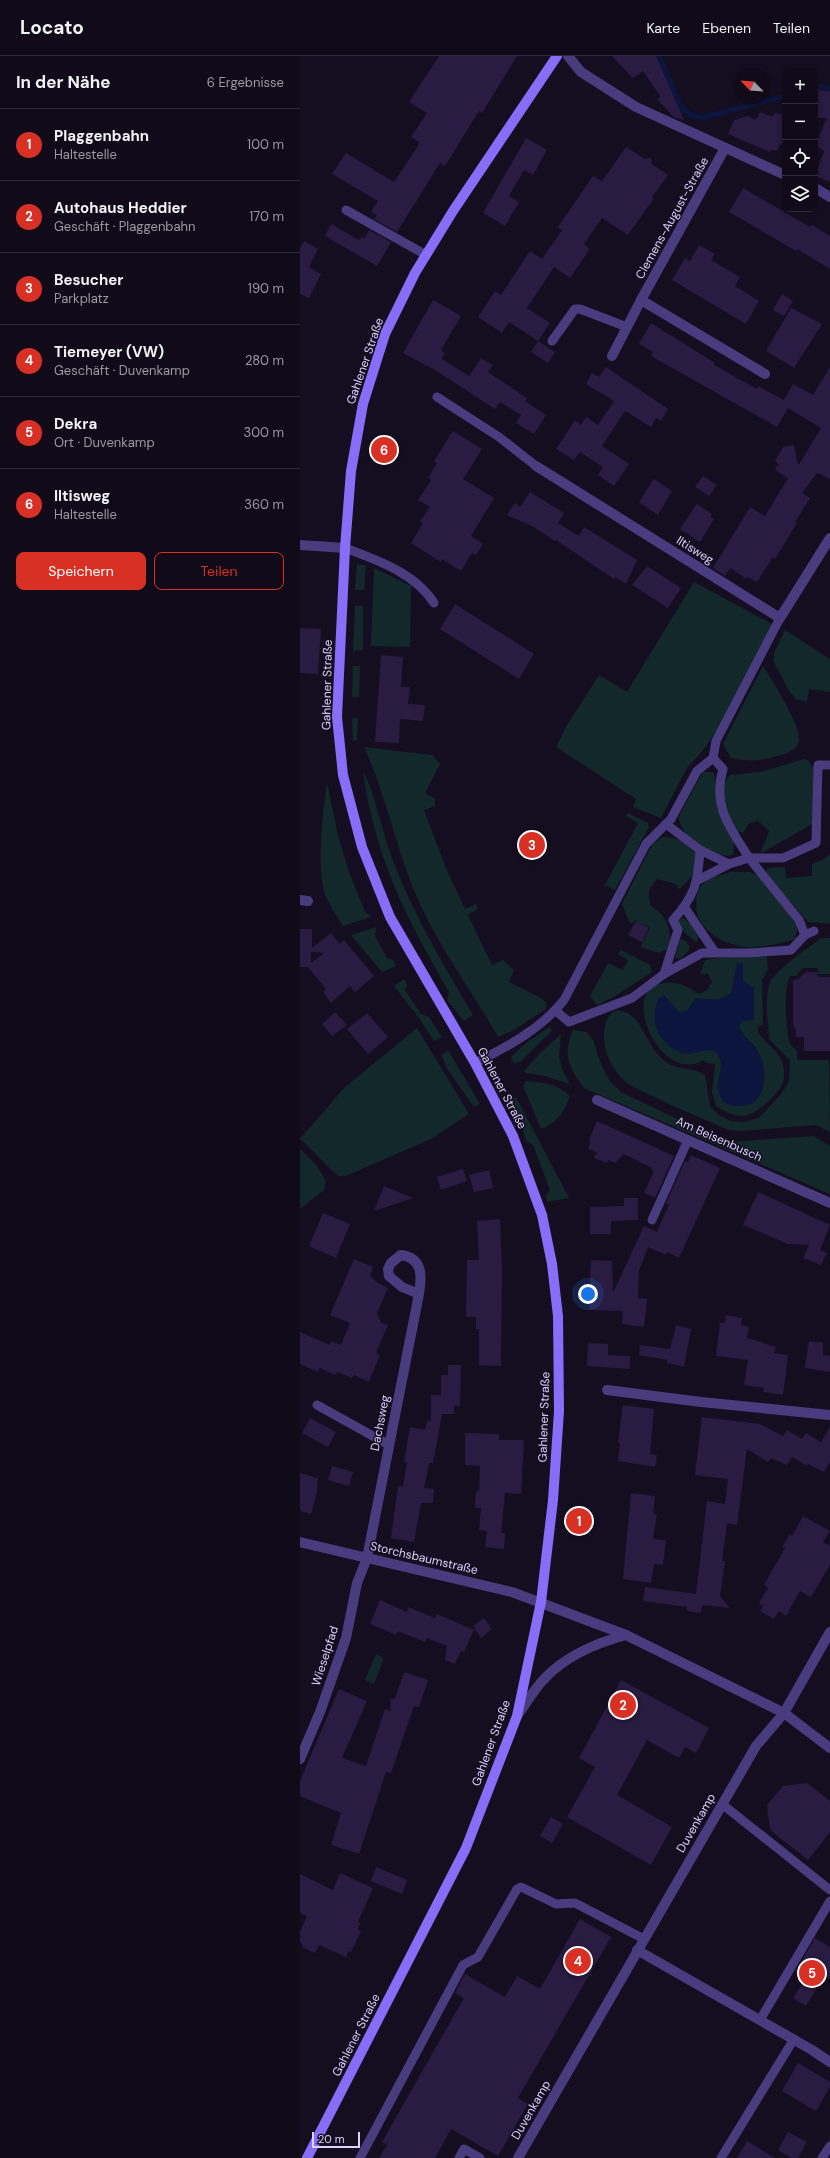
<!DOCTYPE html>
<html lang="de">
<meta charset="utf-8">
<style>
body{margin:0;font-family:"DM Sans",sans-serif;background:#191322;color:#f1f3f6}
.controls{position:absolute;right:12px;top:12px;display:grid;overflow:hidden;border-radius:8px;box-shadow:0 2px 6px #0003}
.controls button{width:36px;height:36px;display:grid;place-items:center;padding:0;border:0;border-bottom:1px solid #302b38;background:#100a19;color:#f1f3f6;font:20px sans-serif}
.compass{position:absolute;left:434px;top:12px;width:36px;height:36px;border-radius:50%;background:#100a19;box-shadow:0 2px 6px #0003;rotate:295deg}
.scale{position:absolute;left:12px;bottom:10px;width:48px;box-sizing:border-box;padding-left:4px;border:2px solid #ddd1fd;border-top:0;font-size:11px;line-height:14px;white-space:nowrap;color:#ddd1fd;-webkit-text-stroke:3px #150e21;paint-order:stroke}
.you{position:absolute;left:288px;top:1238px;width:14px;height:14px;margin:-10px;border:3px solid #fff;border-radius:50%;background:#1a73e8;box-shadow:0 0 0 6px #1a73e833}
.badge{display:grid;place-items:center;width:26px;height:26px;border-radius:50%;background:#d93025;color:#fff;font-size:13px;font-weight:700}
.pin{position:absolute;translate:-50% -50%;border:2px solid #fff;box-shadow:0 1px 4px #0006}
.list{margin:0;padding:0;list-style:none}
h2{display:flex;justify-content:space-between;align-items:center;height:52px;margin:0;padding:0 16px;font-size:17px}
h2 small{font-size:13px;font-weight:400;color:#9c9aa2}
.list li{display:grid;grid-template-columns:26px 1fr auto;gap:12px;align-items:center;box-sizing:border-box;height:72px;padding:0 16px;border-top:1px solid #302b38}
.list b{display:block;font-size:15px;white-space:nowrap}
.list p{margin:0;font-size:13px;white-space:nowrap;color:#9c9aa2}
.list em{font-size:13px;font-style:normal;color:#9c9aa2}
.actions{display:flex;gap:8px;padding:12px 16px}
.actions a{flex:1;padding:9px 0;border:1px solid #d93025;border-radius:8px;text-align:center;font-size:14px;color:#d93025}
.actions .main{background:#d93025;color:#fff}
.icon{flex:none;width:22px;height:22px;fill:none;stroke:currentColor;stroke-width:2;stroke-linecap:round;stroke-linejoin:round}
.map{position:relative;flex:none;width:530px;height:2102px;overflow:hidden}
header{display:flex;align-items:center;gap:24px;box-sizing:border-box;height:56px;padding:0 20px;background:#100a19;border-bottom:1px solid #302b38}
header strong{font-size:19px}
nav{display:flex;gap:22px;margin-inline-start:auto;font-size:14px}
main{display:flex}
aside{flex:1;background:#100a19}
.map>svg:first-child{display:block}
.green{fill:#12282b}
.water{fill:#0c153d}
.lines{fill:none;stroke-linecap:round;stroke-linejoin:round}
.stream{stroke:#0c153d;stroke-width:5}
.building{fill:#291b41;fill-rule:evenodd}
.service{stroke:#493c7e;stroke-width:9}
.minor{stroke:#493c7e;stroke-width:10}
.secondary{stroke:#876df8;stroke-width:10}
.labels{text-anchor:middle;stroke-width:3;stroke-linejoin:round;paint-order:stroke}
.street-label{font-size:12px;fill:#ddd1fd;stroke:#150e21}
</style>
<header>
<strong>Locato</strong>
<nav><a>Karte</a><a>Ebenen</a><a>Teilen</a></nav>
</header>
<main>
<aside>
<h2>In der Nähe<small>6 Ergebnisse</small></h2>
<ul class="list">
<li><span class="badge">1</span><div><b>Plaggenbahn</b><p>Haltestelle</p></div><em>100 m</em></li>
<li><span class="badge">2</span><div><b>Autohaus Heddier</b><p>Geschäft · Plaggenbahn</p></div><em>170 m</em></li>
<li><span class="badge">3</span><div><b>Besucher</b><p>Parkplatz</p></div><em>190 m</em></li>
<li><span class="badge">4</span><div><b>Tiemeyer (VW)</b><p>Geschäft · Duvenkamp</p></div><em>280 m</em></li>
<li><span class="badge">5</span><div><b>Dekra</b><p>Ort · Duvenkamp</p></div><em>300 m</em></li>
<li><span class="badge">6</span><div><b>Iltisweg</b><p>Haltestelle</p></div><em>360 m</em></li>
</ul>
<div class="actions"><a class="main">Speichern</a><a>Teilen</a></div>
</aside>
<div class="map">
<svg width="530" height="2102" viewBox="0 0 530 2102">
<rect width="100%" height="100%" fill="#150e21"/>
<g class="green">
<path d="M57 508 66 509 64 534H55Z"/>
<path d="M74 512 111 530 110 591 71 590Z"/>
<path d="M394 526 472 568 417 674 405 692 387 712 361 762 333 751 336 743 256 691 266 671 299 619 327 636Z"/>
<path d="M55 550H63V594L53 595Z"/>
<path d="M485 574 530 603V636L509 633 507 646 496 643 489 635 474 606V597Z"/>
<path d="M53 610H60L59 641H52Z"/>
<path d="M463 610C472 624 502 671 499 685 497 695 485 698 477 700 462 705 446 706 431 702L423 688Z"/>
<path d="M52 662H58L57 684 53 685Z"/>
<path d="M64 691 132 699 140 708 125 737 135 743V750L124 754 146 812 165 853 176 848 178 853 168 859 192 909 203 904 214 914 209 926 243 943 246 948V953L214 974 198 981C170 932 135 886 114 834 95 787 85 737 64 691Z"/>
<path d="M504 703 509 705 513 712 514 767 460 798C463 789 467 783 469 775L458 765 449 767 443 777 435 774C427 756 414 737 430 719L460 716Z"/>
<path d="M63 715C77 743 81 773 92 802 113 858 143 908 173 959L164 965 147 944 149 936C106 861 75 803 63 715Z"/>
<path d="M403 716H413L415 720 417 752 434 786 433 799C417 803 396 787 385 776 382 772 380 766 378 762Z"/>
<path d="M27 726 38 780 49 816 65 856 71 861 43 870C36 860 30 850 25 838 16 810 23 755 27 726Z"/>
<path d="M328 757 348 767 349 771 315 834 305 829 338 767 326 760Z"/>
<path d="M362 781C379 781 383 786 396 798 397 814 392 823 379 833L376 828 357 823C348 833 347 838 351 850 366 858 374 877 368 893L359 897 340 891 350 872 335 864 332 868 329 866 322 848 352 789Z"/>
<path d="M530 798V868L508 866 469 821 466 814 468 812 485 811 486 822 512 820V808L522 804Z"/>
<path d="M430 816H450L461 821 496 868 497 874 495 883C476 889 451 895 432 888 410 881 391 864 397 839 399 833 401 828 407 824 413 820 423 819 430 816Z"/>
<path d="M382 862C390 865 395 873 399 881L397 886C390 884 380 872 378 865Z"/>
<path d="M76 871 75 880 87 902 93 904 96 910 82 916 51 879Z"/>
<path d="M522 882H530V918H518V912H503L496 920H490C483 933 486 971 489 985 490 989 494 992 497 995V1004H529L530 1076 516 1069 441 1075 429 1074C402 1062 374 1051 348 1038 341 1034 332 1031 326 1026 310 1013 299 987 306 966 308 960 313 953 321 955 340 957 347 988 359 1000 375 1017 390 1009 405 1019L410 1050 419 1059 431 1065 444 1066 459 1062 481 1038 489 1026 490 1004 469 983C468 966 464 942 470 926 475 915 511 889 522 882Z"/>
<path d="M380 883 384 884 389 889V894L380 903 375 902Z"/>
<path d="M321 894 350 909 352 916 315 940 297 949 290 940 308 907 323 914 328 904 318 898Z"/>
<path d="M467 901 468 913 462 924 463 969 458 970V977C465 986 478 995 482 1005 484 1010 485 1021 483 1026 479 1038 457 1058 444 1060 434 1061 424 1055 416 1050L412 1036 415 1008 406 1007 404 1004C359 1031 317 929 365 927 380 926 387 930 399 938L407 934 412 926 408 918H400L405 904 420 902Z"/>
<path d="M104 923 107 929 105 934 121 958 129 961 142 981 134 985 119 962 94 930Z"/>
<path d="M249 971 252 975 220 1006 213 1007 211 1001 225 988Z"/>
<path d="M117 972 169 1058 131 1083 48 1119C45 1120 42 1121 39 1120 34 1119 9 1089 0 1083L44 1032Z"/>
<path d="M273 974 287 976 293 984 301 1008 309 1024 321 1036 402 1075 426 1086 514 1080 530 1090V1138L284 1032C269 1011 262 999 273 974Z"/>
<path d="M261 978 259 1000 262 1013 270 1028 241 1019 225 1017 224 1015 240 997Z"/>
<path d="M148 994 180 1048 174 1051 148 1014 141 999Z"/>
<path d="M226 1025C241 1026 258 1028 270 1040 265 1055 257 1067 241 1073L223 1030Z"/>
<path d="M216 1041 269 1142 247 1146 246 1140 250 1134 233 1089 226 1085 221 1066 211 1043Z"/>
<path d="M0 1093 17 1110 26 1125 24 1134 0 1153Z"/>
<path d="M76 1598 82 1601 83 1605 74 1628 65 1624Z"/>
</g>
<path class="water" d="M443 907V924L454 932V964L442 965 439 970C442 980 454 986 459 997 469 1017 467 1051 438 1050 433 1050 427 1048 423 1046 421 1042 418 1037 418 1032 417 1022 425 1008 418 999 411 989 398 997 389 998 374 998 357 981 355 967 354 958 355 951 358 943L364 939 379 956 387 954 396 942 418 944 431 937 437 908Z"/>
<g class="lines">
<g class="stream">
<path d="M359 0 381 51 391 59 402 62 485 40"/>
<path d="M515 32 520 30 530 33"/>
</g>
</g>
<g class="building">
<path d="M139 0H217L182 57 179 55 145 110 140 107 97 176 74 163 77 159 71 156 78 145 32 118 46 97 94 126 118 90 119 86 111 81 127 57 109 46Z"/>
<path d="M312 0H356L384 64 374 61 357 43 361 41 343 15 333 22Z"/>
<path d="M515 33 530 36V126L515 120 524 95 515 89 527 62H515Z"/>
<path d="M460 56 473 61 475 57 485 59V90L480 88 477 95 471 94 470 96 428 78 434 64 447 60 456 64Z"/>
<path d="M226 82 247 94 233 119 224 114 209 140 219 146 205 170 183 157Z"/>
<path d="M326 91 345 103 351 102 352 108 368 119 352 141 354 142 328 179 302 162 284 188 290 193 270 222 254 211 227 252 250 267 238 285 209 266 202 277 178 261 195 235 201 239 230 195 242 203 262 174 258 171 293 120 302 125Z"/>
<path d="M443 132 510 171 512 169 530 180V213L497 193 496 195 429 156Z"/>
<path d="M31 168 59 184 62 181 65 182 69 174 91 186 77 210 25 180Z"/>
<path d="M4 185 18 193 9 211 21 218 9 242 0 238V192Z"/>
<path d="M399 189 415 198 411 204 440 221 435 230 459 245 446 268 372 224 385 202 390 205Z"/>
<path d="M482 238 493 245 484 260 473 254Z"/>
<path d="M133 244 161 260 141 294 145 297 142 303 169 320 181 302 193 309 188 316 227 342 225 345 246 359 234 378 216 367 221 359 200 346 195 353 135 314 103 297Z"/>
<path d="M491 252 522 268 494 312 466 295Z"/>
<path d="M351 267 415 307 414 309 457 333 458 330 484 344 493 328 513 339 530 311V423L517 417 502 437 510 442 495 466 497 467 475 503 473 501 457 526 448 521 447 523 430 512 425 520 413 512 450 451 465 460 488 422 475 414 479 408 475 405 483 391 494 389 498 410 521 372 488 352 477 371 351 300 353 296 339 288Z"/>
<path d="M238 285 255 296 248 307 231 296Z"/>
<path d="M306 311 368 353 361 365 356 362 351 371 325 355 302 390 329 408 314 430 298 419 303 411 280 396 274 404 256 393 275 364 281 369 286 361 298 369 314 345 286 328 292 317 299 321Z"/>
<path d="M153 375 182 393 163 423 194 442 171 480 183 488 176 499 172 497 161 515 142 503 141 506 111 487 123 467 120 465 130 451 118 444 131 424 128 422 137 407 134 405Z"/>
<path d="M403 420 417 429 409 440 395 431Z"/>
<path d="M354 423 372 435 358 459 339 446Z"/>
<path d="M230 436 264 457 258 467 279 480 284 471 337 504 326 528 315 521 314 523 256 484 255 485 232 470 207 459 215 447 220 451Z"/>
<path d="M397 448 412 458 410 461 414 463 400 486 380 473Z"/>
<path d="M347 510 381 532 368 552 332 529Z"/>
<path d="M155 548 234 598 219 623 140 573Z"/>
<path d="M0 572 21 573 18 618 0 617Z"/>
<path d="M81 599 103 601 101 631H110L108 648 125 649 123 665 100 663 99 687 75 686Z"/>
<path d="M336 865 349 872 342 886 328 879Z"/>
<path d="M0 873H12V892L31 877 40 888 44 884 74 920 55 936 50 930 31 947 23 936 26 933 8 911H0ZM11 896 24 897 11 907Z"/>
<path d="M506 916H517L518 921H530V995H504V981H496V972H494L493 967V924H497Z"/>
<path d="M35 956 47 969 32 980 22 968Z"/>
<path d="M67 957 88 981 68 998 47 973Z"/>
<path d="M297 1065 374 1100 355 1142 344 1137 354 1115 351 1114 352 1112 324 1098 315 1107 308 1104 307 1107 294 1102 297 1096 288 1093 291 1085 289 1084Z"/>
<path d="M391 1099 420 1112 379 1202 367 1196 366 1199 348 1191 339 1215 338 1242 347 1243 344 1271 322 1268 323 1255 289 1254 291 1204 312 1205 313 1237 344 1170 357 1176 369 1148 366 1147 385 1105 388 1106Z"/>
<path d="M163 1113 167 1125 141 1134 137 1121Z"/>
<path d="M189 1114 193 1132 174 1136 169 1119Z"/>
<path d="M84 1130 113 1142 74 1155Z"/>
<path d="M458 1136 530 1169 520 1194 527 1197 521 1209 503 1202 509 1189 488 1188 443 1169Z"/>
<path d="M324 1142H338V1164L311 1165V1178H290V1151L324 1150Z"/>
<path d="M23 1157 50 1168 36 1202 9 1190Z"/>
<path d="M200 1163 202 1213 201 1310 179 1309V1273H176V1261H166L167 1204H179L177 1165Z"/>
<path d="M54 1203 73 1211 70 1220 78 1227 88 1232 77 1257 81 1267 88 1269 76 1297 80 1299 69 1326 54 1319 52 1322 37 1316 35 1319 20 1312 18 1316 0 1308V1276L30 1289 31 1285 41 1289 50 1267 30 1259Z"/>
<path d="M426 1259 442 1262 441 1269 449 1271 447 1282 476 1291 474 1297 488 1299 483 1339 463 1336 464 1332 444 1329 448 1304 416 1300 420 1267H425Z"/>
<path d="M376 1269 391 1273 384 1311 367 1307V1304L339 1299 340 1289 370 1293Z"/>
<path d="M509 1285 523 1287V1299L530 1300V1316L505 1312Z"/>
<path d="M288 1287 308 1288V1299L330 1300V1313L287 1310Z"/>
<path d="M148 1309H161L160 1350H154V1358H142L133 1407H129L124 1432 134 1433 133 1447H121L114 1486 91 1482 98 1430 103 1431 107 1406H104L110 1371 125 1374 127 1365H131V1339H141V1319H148Z"/>
<path d="M323 1349 354 1353 350 1398 357 1399 355 1411 318 1405 320 1387H318Z"/>
<path d="M402 1361 460 1368 483 1380 487 1374 502 1383 506 1377 521 1386 530 1371V1406L524 1416 508 1408 507 1410 492 1401 487 1409 471 1402 468 1406 447 1393 437 1469 427 1467 422 1505H425L420 1540 430 1552 402 1549 401 1557 387 1555V1551L343 1545 345 1531 396 1538 407 1445 425 1448 428 1423 395 1419Z"/>
<path d="M10 1362 36 1376 28 1391 2 1377Z"/>
<path d="M165 1377 199 1378V1384H224L221 1438 205 1437 201 1477H205L204 1493 185 1491 187 1475 179 1474 181 1452H175L176 1435 179 1436 180 1410 165 1409Z"/>
<path d="M32 1410 53 1416 49 1430 28 1424Z"/>
<path d="M0 1417 18 1422 17 1436 11 1458 0 1455Z"/>
<path d="M331 1437 355 1440 353 1457 357 1458 353 1483 366 1484 363 1509 354 1508 351 1527 323 1523Z"/>
<path d="M503 1460 530 1475 523 1486 530 1490V1509L511 1541 500 1535 486 1560 479 1555 474 1563 460 1555 463 1550 459 1547 468 1532 464 1529 485 1492 482 1491 490 1478 492 1480Z"/>
<path d="M80 1544 107 1556 108 1551 135 1562 137 1558 174 1574 164 1596 161 1595 155 1608 145 1604 147 1590 127 1582 125 1586 98 1575 96 1579 70 1568Z"/>
<path d="M184 1562 192 1573 181 1582 173 1570Z"/>
<path d="M104 1616 128 1624 119 1651 114 1650 91 1717 86 1716 59 1798 31 1789 41 1757 0 1740V1725L39 1633 67 1645 42 1702 66 1710 85 1653 91 1655 90 1642 95 1643Z"/>
<path d="M321 1624 409 1672 396 1697 385 1691 379 1702 347 1684 317 1739 372 1771 351 1809 267 1761 295 1711 279 1702Z"/>
<path d="M507 1727 530 1745V1776L508 1804 470 1774 467 1749 483 1730Z"/>
<path d="M251 1761 263 1768 252 1787 240 1780Z"/>
<path d="M76 1811 107 1824 102 1838 71 1825Z"/>
<path d="M40 1817 73 1832 58 1866 60 1867 58 1874 61 1875 51 1896 49 1895 46 1901 19 1889 15 1897 2 1891 3 1888 0 1887V1876L7 1860 0 1857V1818L33 1834Z"/>
<path d="M280 1863 311 1881 218 2042 228 2048 198 2100 151 2073 135 2102H79L87 2089 82 2086 164 1942 155 1937 165 1918 205 1941 217 1920 240 1933Z"/>
<path d="M515 1882 530 1891V1923L524 1920 506 1950 493 1942 506 1922 495 1916Z"/>
<path d="M498 2007 530 2026V2031L516 2055 482 2035Z"/>
<path d="M488 2076 507 2086 498 2102H491L478 2094Z"/>
<path d="M447 2085 475 2102H437Z"/>
</g>
<g class="lines">
<g class="service">
<path d="M46 154 126 199"/>
<path d="M252 285 275 253H280L327 271"/>
<path d="M137 341 199 381 236 410"/>
<path d="M45 492C77 504 115 517 134 547"/>
<path d="M366 768 400 794"/>
<path d="M398 824 429 808"/>
<path d="M385 852 414 895"/>
<path d="M505 879 499 864 449 802H483L516 787 518 709H530"/>
<path d="M364 918 378 874 373 864C395 840 398 826 400 794L429 808 449 802C430 771 412 751 423 713L413 702"/>
<path d="M256 955 269 966 332 942 364 918 402 897H449L491 894 505 879 514 875"/>
<path d="M175 1007C207 991 241 973 264 944L346 788 371 763 397 715 413 702 416 685 480 562"/>
<path d="M352 1164 388 1084"/>
<path d="M17 1349 89 1389"/>
<path d="M422 1748 530 1834"/>
<path d="M460 1964 530 1845"/>
<path d="M60 2102 163 1909 178 1901 217 1833 221 1831 256 1848 275 1847 344 1883"/>
<path d="M159 2102 164 2093 180 2102"/>
<path d="M421 2102 494 1983"/>
<path d="M522 2102 530 2090"/>
</g>
<g class="minor">
<path d="M268 0 281 16 336 51 485 119"/>
<path d="M515 132 530 141"/>
<path d="M341 244 465 318"/>
<path d="M312 300 341 244 425 92"/>
<path d="M236 410 480 562 530 482"/>
<path d="M0 489 45 492"/>
<path d="M0 844 8 845"/>
<path d="M297 1044 530 1147"/>
<path d="M307 1334 401 1346 530 1359"/>
<path d="M0 1486 212 1536 326 1579 484 1657 530 1692"/>
<path d="M217 1660C226 1648 234 1633 245 1622 267 1599 296 1587 326 1579"/>
<path d="M0 1703 20 1656 46 1582 57 1527 67 1502 119 1238C122 1220 123 1202 101 1199L91 1207 88 1213 89 1220 102 1231 119 1238"/>
<path d="M337 1894 512 1994 530 2006"/>
<path d="M218 2102 456 1690 484 1657 530 1576"/>
</g>
<path class="secondary" d="M7 2102 166 1792 217 1660 241 1546 253 1444 259 1355 258 1260 252 1208 242 1159 213 1080 175 1007 90 861 62 791 43 719 37 661 45 492 51 415 63 348 85 278 115 217 153 155 257 0"/>
</g>
<g class="labels">
<g class="street-label">
<text transform="translate(372 162) rotate(-61)" y="4">Clemens-August-Straße</text>
<text transform="translate(65 305) rotate(-71)" y="4">Gahlener Straße</text>
<text transform="translate(395 494) rotate(32)" y="4">Iltisweg</text>
<text transform="translate(27 629) rotate(-89)" y="4">Gahlener Straße</text>
<text transform="translate(202 1032) rotate(62)" y="4">Gahlener Straße</text>
<text transform="translate(419 1083) rotate(24)" y="4">Am Beisenbusch</text>
<text transform="translate(244 1361) rotate(-88)" y="4">Gahlener Straße</text>
<text transform="translate(80 1367) rotate(-79)" y="4">Dachsweg</text>
<text transform="translate(124 1502) rotate(13)" y="4">Storchsbaumstraße</text>
<text transform="translate(25 1600) rotate(-72)" y="4">Wieselpfad</text>
<text transform="translate(191 1687) rotate(-70)" y="4">Gahlener Straße</text>
<text transform="translate(396 1767) rotate(-60)" y="4">Duvenkamp</text>
<text transform="translate(56 1979) rotate(-63)" y="4">Gahlener Straße</text>
<text transform="translate(231 2054) rotate(-60)" y="4">Duvenkamp</text>
</g>
</g>
</svg>
<div class="controls">
<button>+</button>
<button>−</button>
<button><svg class="icon" aria-label="locate" viewBox="0 0 24 24"><circle cx="12" cy="12" r="6"/><path d="M12 2v4M12 18v4M2 12h4M18 12h4"/></svg></button>
<button><svg class="icon" aria-label="layers" viewBox="0 0 24 24"><path d="M12 4l9 5-9 5-9-5zM3 14l9 5 9-5"/></svg></button>
</div>
<svg class="compass" viewBox="-18 -18 36 36"><path d="M0-13l5 13h-10z" fill="#e53935"/><path d="M0 13l5-13h-10z" fill="#9c9aa2"/></svg>
<div class="scale">20 m</div>
<div class="you"></div>
<div class="pin badge" style="left:279px;top:1465px">1</div>
<div class="pin badge" style="left:323px;top:1649px">2</div>
<div class="pin badge" style="left:232px;top:789px">3</div>
<div class="pin badge" style="left:278px;top:1905px">4</div>
<div class="pin badge" style="left:512px;top:1917px">5</div>
<div class="pin badge" style="left:84px;top:394px">6</div>
</div>
</main>
